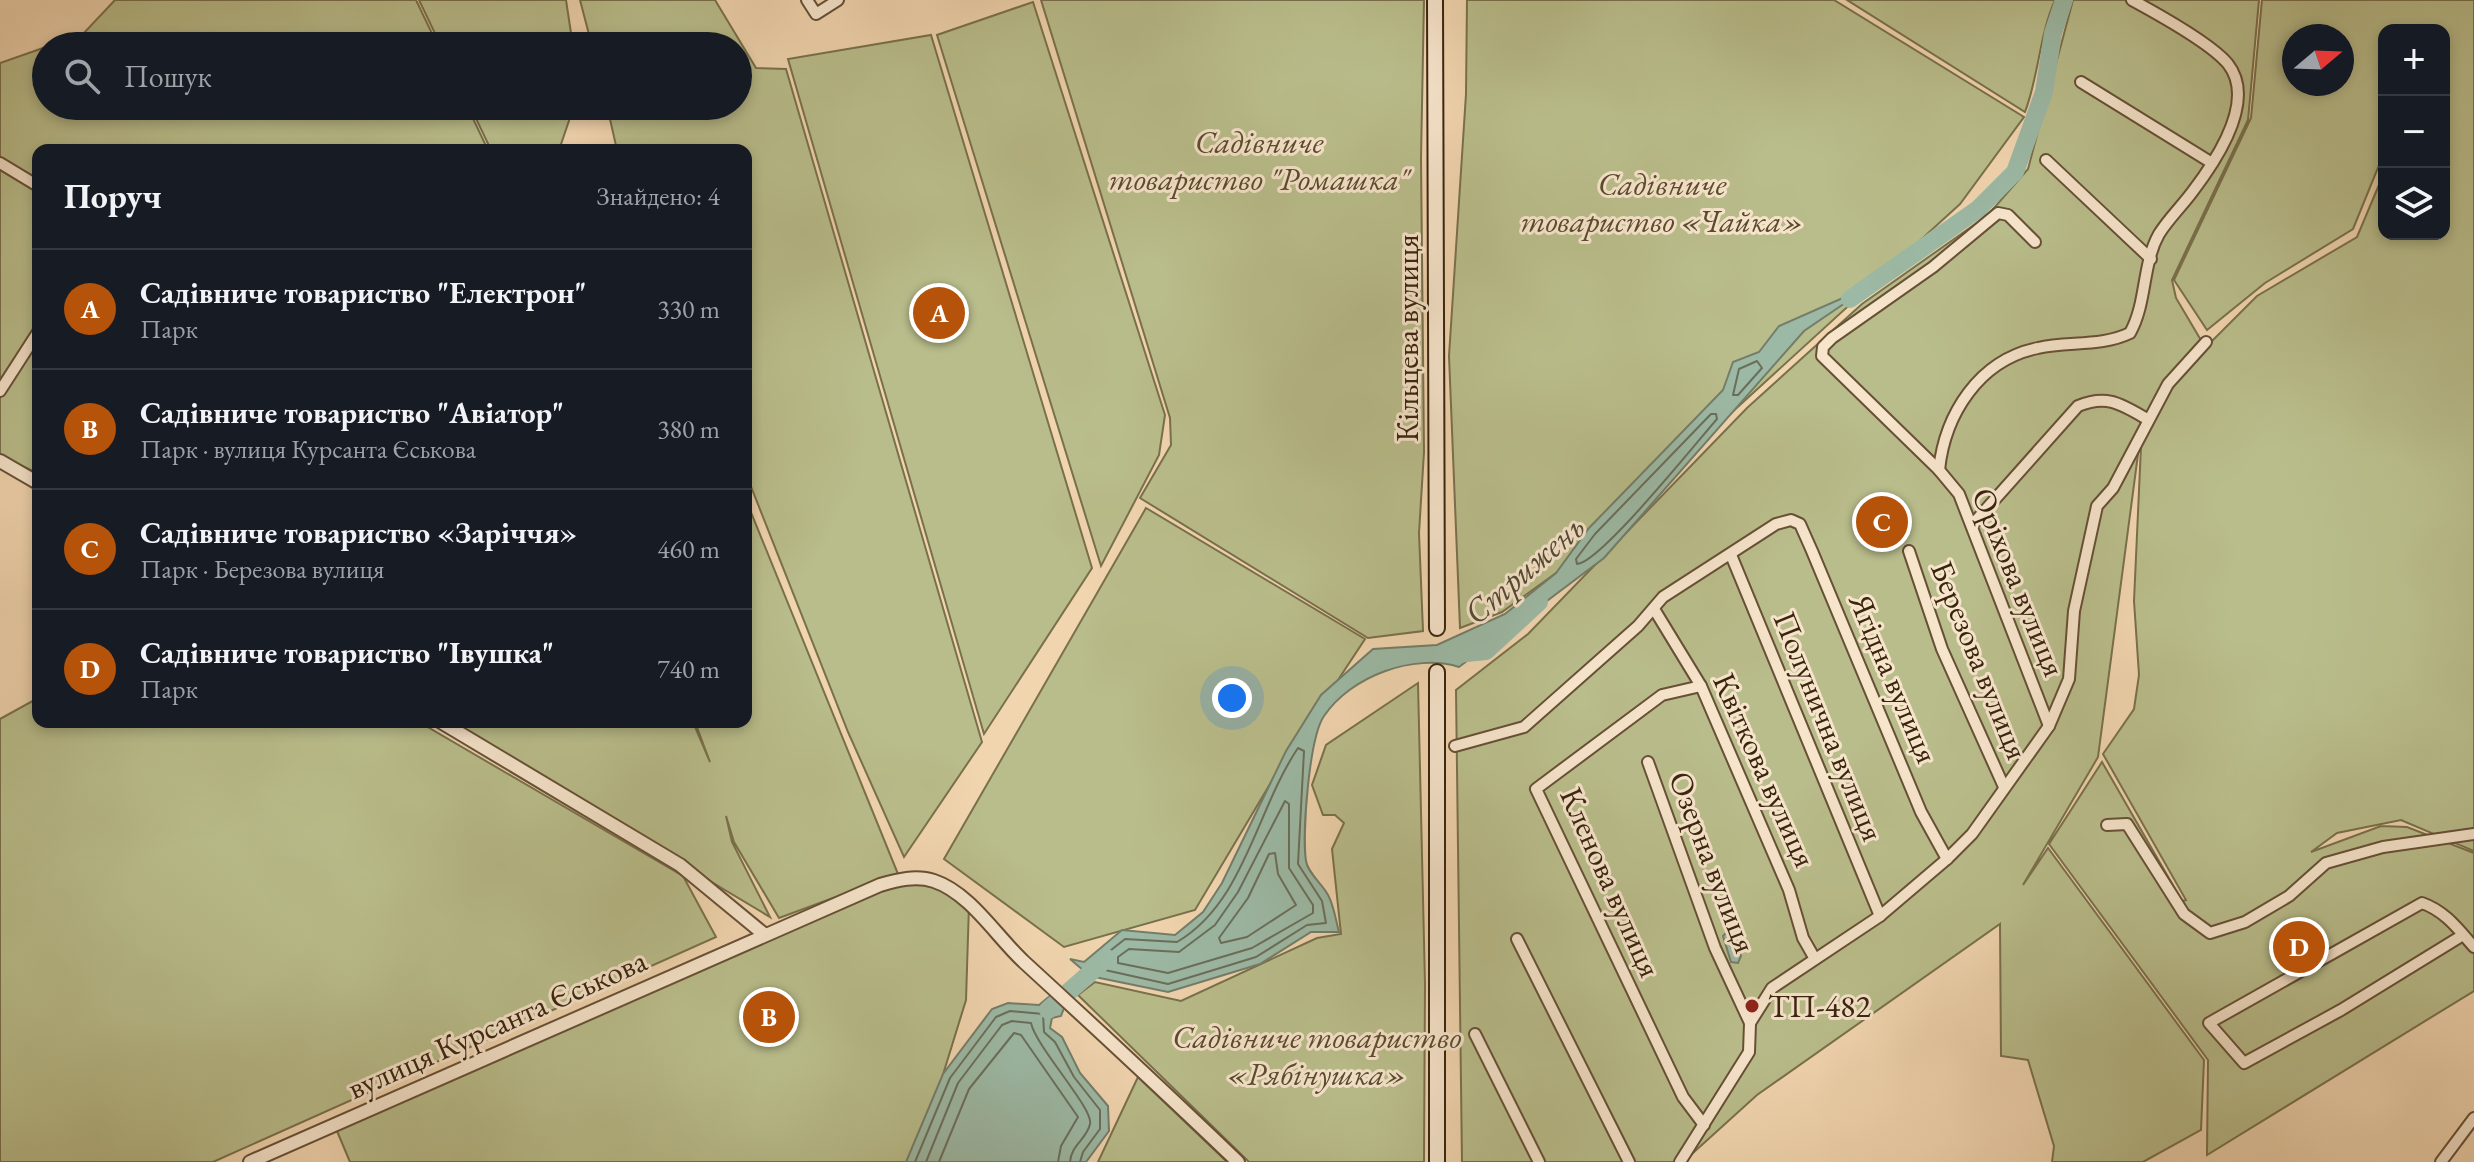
<!DOCTYPE html>
<html lang="uk">
<meta charset="utf-8">
<style>
body{margin:0;font-family:"EB Garamond",serif;background:#242831;color:#f1f3f6}
.controls{position:absolute;right:24px;top:24px;display:grid;overflow:hidden;border-radius:16px;box-shadow:0 4px 12px #0003}
.controls button{width:72px;height:72px;display:grid;place-items:center;padding:0;border:0;border-bottom:2px solid #363941;background:#171b24;color:#f1f3f6;font:40px sans-serif}
.compass{position:absolute;left:2282px;top:24px;width:72px;height:72px;border-radius:50%;background:#171b24;box-shadow:0 4px 12px #0003;rotate:71deg}
.you{position:absolute;left:1232px;top:698px;width:28px;height:28px;margin:-20px;border:6px solid #fff;border-radius:50%;background:#1a73e8;box-shadow:0 0 0 12px #1a73e833}
.badge{display:grid;place-items:center;width:52px;height:52px;border-radius:50%;background:#b45309;color:#fff;font-size:26px;font-weight:700}
.pin{position:absolute;translate:-50% -50%;border:4px solid #fff;box-shadow:0 2px 8px #0006}
.list{margin:0;padding:0;list-style:none}
h2{display:flex;justify-content:space-between;align-items:center;height:104px;margin:0;padding:0 32px;font-size:34px}
h2 small{font-size:26px;font-weight:400;color:#9ea1a6}
.list li{display:grid;grid-template-columns:52px 1fr auto;gap:24px;align-items:center;box-sizing:border-box;height:120px;padding:0 32px;border-top:2px solid #363941}
.list b{display:block;font-size:30px;white-space:nowrap}
.list p{margin:0;font-size:26px;white-space:nowrap;color:#9ea1a6}
.list em{font-size:26px;font-style:normal;color:#9ea1a6}
.icon{flex:none;width:44px;height:44px;fill:none;stroke:currentColor;stroke-width:2;stroke-linecap:round;stroke-linejoin:round}
.map{position:relative;flex:none;width:2474px;height:1162px;overflow:hidden}
.search{position:absolute;background:#171b24;box-shadow:0 4px 12px #0003;left:32px;top:32px;width:720px;height:88px;display:flex;align-items:center;gap:20px;box-sizing:border-box;padding:0 28px;border-radius:44px;color:#9ea1a6;font-size:30px}
.panel{position:absolute;background:#171b24;box-shadow:0 4px 12px #0003;left:32px;top:144px;width:720px;height:584px;border-radius:16px}
.map>svg:first-child{display:block}
.green{fill:#b9bd8b;stroke:#79704c;stroke-width:2;fill-rule:evenodd}
.water{fill:#9cb9a5;stroke:#747d69;stroke-width:2}
.lines{fill:none;stroke-linecap:round;stroke-linejoin:round}
.shore{stroke:#6a6e5a;stroke-width:2}
.river{stroke:#9cb9a5;stroke-width:18}
.minor-casing{stroke:#675036;stroke-width:14}
.tertiary-casing{stroke:#675036;stroke-width:16}
.secondary-casing{stroke:#39240e;stroke-width:18}
.minor{stroke:#f6e4cb;stroke-width:10}
.tertiary{stroke:#f6e4cb;stroke-width:12}
.secondary{stroke:#f6e4cb;stroke-width:14}
.poi-dot{fill:#8f2418;stroke:#f6e4cb;stroke-width:3}
.labels{text-anchor:middle;stroke-width:6;stroke-linejoin:round;paint-order:stroke}
.park-label{font-size:32px;font-style:italic;fill:#594a2d;stroke:#f6e4cb}
.street-label{font-size:32px;fill:#39240e;stroke:#f6e4cb}
.poi-label{font-size:32px;fill:#39240e;stroke:#f6e4cb;text-anchor:start}
.water-label{font-size:34px;font-style:italic;fill:#524934;stroke:#f6e4cb}
</style>
<div class="map">
<svg width="2474" height="1162" viewBox="0 0 2474 1162">
<rect width="100%" height="100%" fill="#f1d5af"/>
<filter id="stains"><feTurbulence type="fractalNoise" baseFrequency=".0025" numOctaves="4"/><feColorMatrix values="0 0 0 0 .2 0 0 0 0 .09 0 0 0 0 .02 0 0 0 .5 -.17"/></filter>
<radialGradient id="worn" r=".72"><stop offset=".6" stop-color="#630" stop-opacity="0"/><stop offset="1" stop-color="#630" stop-opacity=".3"/></radialGradient>
<g class="green">
<path d="M115 0H416L438 46H48L84 33Z"/>
<path d="M419 0H566L573 46H441Z"/>
<path d="M580 0H715L756 68 786 69 982 742 904 857 848 732 746 474V150H617L607 106H738V46H592Z"/>
<path d="M1041 0H1424L1421 159 1424 452 1419 533 1423 631 1368 638 1140 498 1171 445 1170 418Z"/>
<path d="M1467 0H1834L2024 117 1960 204 1556 573 1502 612 1460 628 1449 356 1466 94Z"/>
<path d="M1847 0H2055C2039 36 2039 75 2025 112Z"/>
<path d="M2073 0H2259L2248 120 2172 280 2176 298 2202 342 2155 398 2257 296 2357 237 2384 173V234H2444V30H2384V153L2353 229 2265 283 2207 330 2174 280 2251 118 2262 0H2474V851L2401 820 2337 833 2311 852 2381 826 2407 827 2474 853V991L2207 1155 2208 1060 2049 844 2102 762 2182 901 2186 900 2103 754 2134 709 2139 675 2134 601 2142 424 2098 757 2023 885 2048 848 2204 1060 2201 1130 2143 1162H2052L2054 1146 2028 1060 2001 1056 2000 924 1757 1095 1683 1162H1462L1456 690 1528 634 1747 408 1862 304 1988 215 2028 169ZM2294 36H2342V84H2294Z"/>
<path d="M1033 2 1165 415 1159 455 1101 566 937 35Z"/>
<path d="M931 35 1092 568 984 734 788 59Z"/>
<path d="M46 47V106H467L488 150H38V467L35 472 0 456V63Z"/>
<path d="M470 106H574L559 150H491Z"/>
<path d="M746 500 898 874 779 918 734 842 726 816 732 842 770 917 444 722H693L710 762 695 722H746Z"/>
<path d="M1146 508 1365 639 1276 774 1195 910 1064 947 944 859Z"/>
<path d="M1418 683 1425 984 1424 1162H1249L1078 995 1095 982 1181 1001 1317 938 1341 934 1332 849 1344 823 1335 815H1323L1312 785 1326 745Z"/>
<path d="M38 698V722H419L683 876 716 937 213 1162H0V719Z"/>
<path d="M934 881 969 905 966 1000 916 1162H350L334 1124 880 885Z"/>
<path d="M1138 1077 1227 1162H1098Z"/>
</g>
<g class="water">
<path d="M1870 286 1804 331 1604 558 1459 667C1414 653 1351 676 1324 716 1309 738 1302 834 1306 861 1308 874 1324 885 1329 897 1334 907 1336 921 1339 932H1311L1260 964 1168 992 1090 976 1070 959 1084 962 1122 930 1175 935 1203 912 1222 883 1286 751 1321 695 1373 649 1437 645 1505 614 1556 573 1589 528 1723 390 1733 362 1759 352 1779 326Z"/>
<path d="M1730 929 1741 956 1738 963 1731 962 1723 936Z"/>
<path d="M1051 995 1064 1008 1061 1016 1052 1018 1050 1028 1062 1037 1080 1073 1108 1106 1109 1131 1086 1162H906L943 1074 992 1009 1008 1003 1039 1005Z"/>
</g>
<g class="lines">
<g class="shore">
<path d="M1757 361 1762 368 1738 395H1733L1739 369Z"/>
<path d="M1711 414H1716L1717 419C1696 443 1600 563 1577 564L1576 559 1595 534Z"/>
<path d="M1298 748 1304 751 1298 864 1322 901 1326 923 1307 925 1256 957 1168 984 1096 968V962L1125 939 1177 942C1245 902 1256 810 1298 748Z"/>
<path d="M1285 801 1289 804V868L1313 905V913L1252 948 1168 973 1118 963V957L1129 949 1179 952 1215 925 1238 892Z"/>
<path d="M1275 853 1278 874 1296 905 1247 937 1221 943 1219 938 1248 898 1269 854Z"/>
<path d="M915 1162 950 1078 996 1017 1010 1011 1043 1014 1044 1032 1055 1042 1074 1077 1100 1110V1129L1083 1152 1080 1162"/>
<path d="M926 1162 958 1083 1002 1025 1012 1021 1031 1023C1036 1047 1094 1109 1090 1124 1087 1139 1071 1145 1070 1162"/>
<path d="M939 1162 969 1089 1014 1033 1021 1035 1078 1117 1061 1146 1058 1162"/>
</g>
<g class="river">
<path d="M1850 299 1978 209 2015 172 2044 92 2053 33 2064 0"/>
<path d="M1456 654 1486 651 1539 602"/>
<path d="M1048 1010 1107 958"/>
</g>
<defs>
<g id="minor">
<path d="M807 0 816 14 838 0"/>
<path d="M2081 82 2212 163"/>
<path d="M2046 160 2151 259"/>
<path d="M0 163 38 186"/>
<path d="M2035 242 2008 215 1998 213 1933 267 1832 338 1823 347 1822 356 1939 470 1959 494 2049 726"/>
<path d="M0 391 38 332"/>
<path d="M1939 470C1945 414 1979 360 2038 348 2068 341 2101 347 2130 333 2147 303 2142 264 2159 234 2169 218 2182 206 2193 191 2215 162 2257 101 2228 64 2211 43 2156 13 2132 0"/>
<path d="M1972 525 2078 406C2107 394 2121 404 2147 419"/>
<path d="M1909 551 1942 649 2004 787"/>
<path d="M1731 555 1880 916"/>
<path d="M1654 609 1701 686 1789 890 1803 938 1815 959"/>
<path d="M1701 686 1662 695 1536 789 1683 1097 1704 1125"/>
<path d="M1455 746 1524 727 1638 626 1663 597 1776 524 1791 520 1800 524 1812 551 1921 812 1947 859"/>
<path d="M1648 762 1715 948 1750 1023"/>
<path d="M2107 825 2127 824 2184 914 2210 933 2245 922 2289 896 2326 863 2383 847 2474 834"/>
<path d="M2463 935 2341 1010 2244 1063 2209 1023 2422 903C2445 911 2458 929 2474 947"/>
<path d="M1517 939 1629 1162"/>
<path d="M1475 1034 1539 1162"/>
<path d="M1680 1162 1749 1052 1750 1023 1772 988 1880 916 1947 859 1972 834 2049 726 2069 679 2074 611 2097 506 2113 488 2168 384 2206 342"/>
<path d="M2441 1162 2474 1118"/>
</g>
<g id="tertiary">
<path d="M0 461 38 483"/>
<path d="M441 722 680 865 765 935"/>
<path d="M250 1162 880 885C897 880 916 875 934 881 970 893 996 936 1024 962 1096 1028 1167 1094 1238 1162"/>
</g>
<g id="secondary">
<path d="M1435 0 1437 628"/>
<path d="M1437 1162V672"/>
</g>
</defs>
<use href="#minor" class="minor-casing"/>
<use href="#tertiary" class="tertiary-casing"/>
<use href="#secondary" class="secondary-casing"/>
<use href="#minor" class="minor"/>
<use href="#tertiary" class="tertiary"/>
<use href="#secondary" class="secondary"/>
</g>
<circle class="poi-dot" cx="1752" cy="1006" r="8"/>
<g class="labels">
<g class="park-label">
<text x="1259" y="153">Садівниче<tspan x="1259" dy="37">товариство "Ромашка"</tspan></text>
<text x="1662" y="195">Садівниче<tspan x="1662" dy="37">товариство «Чайка»</tspan></text>
<text x="1317" y="1048">Садівниче товариство<tspan x="1317" dy="37">«Рябінушка»</tspan></text>
</g>
<g class="street-label">
<text transform="translate(1407 338) rotate(-90)" y="11">Кільцева вулиця</text>
<text transform="translate(2019 582) rotate(68)" y="11">Оріхова вулиця</text>
<text transform="translate(1980 660) rotate(68)" y="11">Березова вулиця</text>
<text transform="translate(1894 678) rotate(67)" y="11">Ягідна вулиця</text>
<text transform="translate(1829 726) rotate(68)" y="11">Полунична вулиця</text>
<text transform="translate(1765 770) rotate(66)" y="11">Квіткова вулиця</text>
<text transform="translate(1713 862) rotate(69)" y="11">Озерна вулиця</text>
<text transform="translate(1611 882) rotate(66)" y="11">Кленова вулиця</text>
<text transform="translate(497 1024) rotate(-24)" y="11">вулиця Курсанта Єськова</text>
</g>
<g class="poi-label">
<text x="1768" y="1017">ТП-482</text>
</g>
<g class="water-label">
<text transform="translate(1524 569) rotate(-41)" y="12">Стрижень</text>
</g>
</g>
<rect width="100%" height="100%" filter="url(#stains)"/>
<rect width="100%" height="100%" fill="url(#worn)"/>
</svg>
<div class="controls">
<button>+</button>
<button>−</button>
<button><svg class="icon" aria-label="layers" viewBox="0 0 24 24"><path d="M12 4l9 5-9 5-9-5zM3 14l9 5 9-5"/></svg></button>
</div>
<svg class="compass" viewBox="-18 -18 36 36"><path d="M0-13l5 13h-10z" fill="#e53935"/><path d="M0 13l5-13h-10z" fill="#9ea1a6"/></svg>
<div class="you"></div>
<div class="pin badge" style="left:939px;top:313px">A</div>
<div class="pin badge" style="left:769px;top:1017px">B</div>
<div class="pin badge" style="left:1882px;top:522px">C</div>
<div class="pin badge" style="left:2299px;top:947px">D</div>
<div class="search"><svg class="icon" aria-label="search" viewBox="0 0 24 24"><circle cx="10" cy="10" r="6"/><path d="M15 15l6 6"/></svg>Пошук</div>
<section class="panel">
<h2>Поруч<small>Знайдено: 4</small></h2>
<ul class="list">
<li><span class="badge">A</span><div><b>Садівниче товариство &quot;Електрон&quot;</b><p>Парк</p></div><em>330 m</em></li>
<li><span class="badge">B</span><div><b>Садівниче товариство &quot;Авіатор&quot;</b><p>Парк · вулиця Курсанта Єськова</p></div><em>380 m</em></li>
<li><span class="badge">C</span><div><b>Садівниче товариство «Заріччя»</b><p>Парк · Березова вулиця</p></div><em>460 m</em></li>
<li><span class="badge">D</span><div><b>Садівниче товариство &quot;Івушка&quot;</b><p>Парк</p></div><em>740 m</em></li>
</ul>
</section>
</div>
